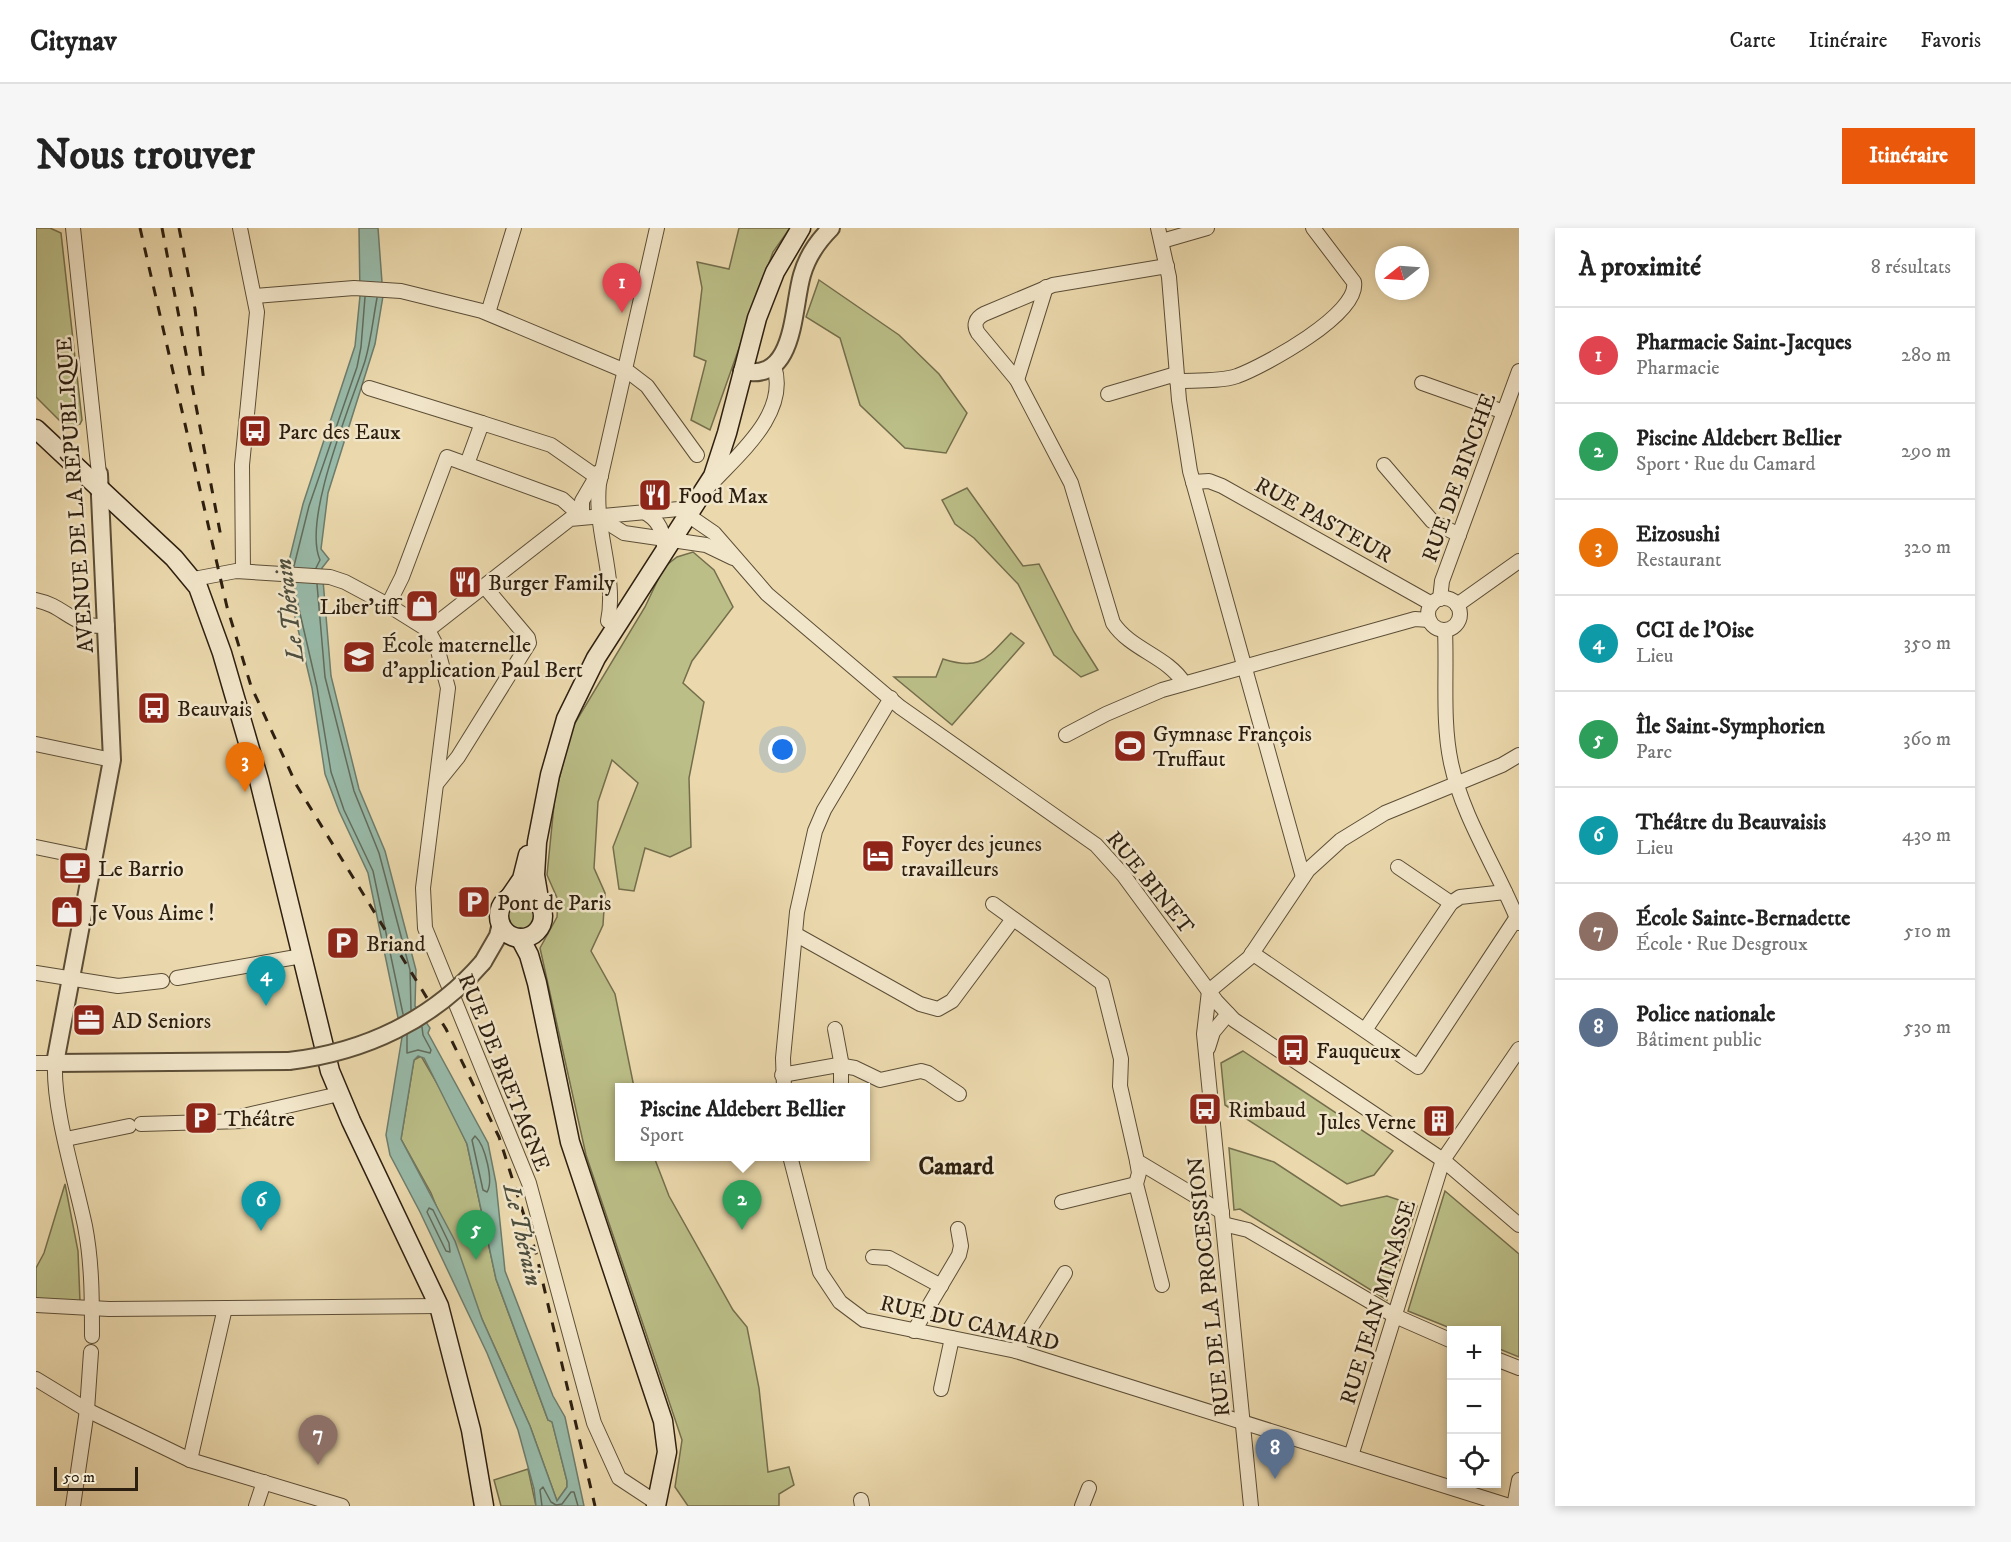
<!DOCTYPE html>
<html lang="fr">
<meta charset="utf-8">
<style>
body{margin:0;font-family:"IM FELL DW Pica",serif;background:#f6f6f6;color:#222}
.controls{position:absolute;right:18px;bottom:18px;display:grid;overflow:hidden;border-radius:0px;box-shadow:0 3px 9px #0003}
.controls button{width:54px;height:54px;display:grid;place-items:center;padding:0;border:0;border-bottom:2px solid #e0e0e0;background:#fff;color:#222;font:30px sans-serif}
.compass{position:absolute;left:1339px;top:18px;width:54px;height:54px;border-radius:50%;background:#fff;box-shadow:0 3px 9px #0003;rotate:253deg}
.scale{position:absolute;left:18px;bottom:15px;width:84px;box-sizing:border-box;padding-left:6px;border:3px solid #2d1f10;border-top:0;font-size:16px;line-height:21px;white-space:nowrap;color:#2d1f10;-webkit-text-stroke:4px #f2e6ca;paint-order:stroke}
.you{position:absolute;left:747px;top:522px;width:21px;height:21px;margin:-15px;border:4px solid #fff;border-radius:50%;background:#1a73e8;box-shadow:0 0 0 9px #1a73e833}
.badge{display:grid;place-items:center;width:39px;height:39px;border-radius:50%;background:#ea580c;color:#fff;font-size:20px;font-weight:700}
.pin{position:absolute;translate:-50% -50px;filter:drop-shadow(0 2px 3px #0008)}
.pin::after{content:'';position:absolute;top:32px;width:21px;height:18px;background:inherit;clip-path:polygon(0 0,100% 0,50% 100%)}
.popup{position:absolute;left:579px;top:855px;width:255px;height:78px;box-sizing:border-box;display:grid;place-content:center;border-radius:0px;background:#fff;filter:drop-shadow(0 2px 4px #0005);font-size:20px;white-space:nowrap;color:#767676}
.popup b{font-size:22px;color:#222}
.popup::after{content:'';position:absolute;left:50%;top:100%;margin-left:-12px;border:12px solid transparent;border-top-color:#fff}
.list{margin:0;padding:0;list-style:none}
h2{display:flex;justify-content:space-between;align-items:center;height:78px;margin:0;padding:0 24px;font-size:26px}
h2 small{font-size:20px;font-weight:400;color:#767676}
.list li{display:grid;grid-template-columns:39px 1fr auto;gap:18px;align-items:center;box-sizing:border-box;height:96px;padding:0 24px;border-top:2px solid #e0e0e0}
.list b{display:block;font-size:22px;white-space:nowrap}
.list p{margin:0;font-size:20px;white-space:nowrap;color:#767676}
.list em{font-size:20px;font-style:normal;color:#767676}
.icon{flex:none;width:33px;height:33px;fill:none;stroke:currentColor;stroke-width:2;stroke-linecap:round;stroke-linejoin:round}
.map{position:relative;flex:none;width:1483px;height:1278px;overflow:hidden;border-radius:0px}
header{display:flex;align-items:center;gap:36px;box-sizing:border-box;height:84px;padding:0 30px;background:#fff;border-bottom:2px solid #e0e0e0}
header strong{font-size:28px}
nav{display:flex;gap:33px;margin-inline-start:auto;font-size:21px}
.intro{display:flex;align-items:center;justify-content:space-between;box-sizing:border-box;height:144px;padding:0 36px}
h1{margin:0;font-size:42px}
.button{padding:15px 27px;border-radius:0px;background:#ea580c;color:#fff;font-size:21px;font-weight:700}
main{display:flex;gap:36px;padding:0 36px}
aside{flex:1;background:#fff;border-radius:0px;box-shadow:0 3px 9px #0003}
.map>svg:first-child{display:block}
.green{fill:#bbbe87;stroke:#746e4c;stroke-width:1.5}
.water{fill:#98baa9;stroke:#6d7c6c;stroke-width:1.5;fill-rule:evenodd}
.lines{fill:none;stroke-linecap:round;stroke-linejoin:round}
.shore{stroke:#626c5c;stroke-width:1.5}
.minor-casing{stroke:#5c4e37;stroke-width:16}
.tertiary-casing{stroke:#5c4e37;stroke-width:20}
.secondary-casing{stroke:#2d1f10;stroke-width:21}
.minor{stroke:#f2e6ca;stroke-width:14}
.tertiary{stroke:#f2e6ca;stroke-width:16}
.secondary{stroke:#f2e6ca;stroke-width:18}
.rail{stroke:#2d1f10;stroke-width:3;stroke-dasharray:10 10;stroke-linecap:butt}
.tertiary-bridge-casing{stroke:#5c4e37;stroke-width:20;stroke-linecap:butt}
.tertiary-bridge{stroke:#f2e6ca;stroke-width:16}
.labels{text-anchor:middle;stroke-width:5;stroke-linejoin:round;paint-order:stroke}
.poi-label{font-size:22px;fill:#2d1f10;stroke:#f2e6ca;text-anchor:start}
.street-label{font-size:22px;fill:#2d1f10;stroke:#f2e6ca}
.water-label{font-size:24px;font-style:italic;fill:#4d4e3e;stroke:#f2e6ca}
.neighbourhood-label{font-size:24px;font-weight:bold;fill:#2d1f10;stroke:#f2e6ca}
</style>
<header>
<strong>Citynav</strong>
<nav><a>Carte</a><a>Itinéraire</a><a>Favoris</a></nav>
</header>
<div class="intro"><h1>Nous trouver</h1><a class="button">Itinéraire</a></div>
<main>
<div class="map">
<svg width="1483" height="1278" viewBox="0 0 1483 1278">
<rect width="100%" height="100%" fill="#ebd9ad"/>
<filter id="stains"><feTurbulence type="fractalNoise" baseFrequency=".00333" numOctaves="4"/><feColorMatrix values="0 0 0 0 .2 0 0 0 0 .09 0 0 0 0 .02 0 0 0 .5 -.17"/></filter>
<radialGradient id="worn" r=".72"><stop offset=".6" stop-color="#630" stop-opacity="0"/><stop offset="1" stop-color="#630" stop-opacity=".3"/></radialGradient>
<g class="green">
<path d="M0 0H14L25 5 46 192 44 196 30 199 0 169Z"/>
<path d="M703 0H754L737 24 674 202 655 192 670 133 658 128 666 60 661 34 693 41Z"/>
<path d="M783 52 863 107 903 146 931 185 910 225 869 220 824 177 804 110 770 89Z"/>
<path d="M931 260 987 338 1003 336 1038 404 1062 442 1045 449 1018 427 982 356 938 310 919 296 906 272Z"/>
<path d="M657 324 678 342 697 379 656 433 647 455 668 474 653 550 655 619 634 629 609 620 598 663 583 661 577 619 602 555 576 532 562 574 558 640 569 665 567 697 555 723 579 766 598 859 583 860V928L618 929 633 968 697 1082 711 1099 723 1160 732 1244 753 1239 758 1257 743 1266V1278H652L639 1259 646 1212 550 927 504 720 521 689 522 672 511 647 519 567 536 500 609 379 628 339 641 329Z"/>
<path d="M975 405 988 415 916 497 858 449H900L907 431C944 443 950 431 975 405Z"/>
<circle cx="485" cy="688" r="13"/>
<path d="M1207 823 1357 923 1338 947 1311 956 1189 877 1185 835Z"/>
<path d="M385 828 412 874 431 916 460 1051 512 1192 516 1193 531 1253V1259L521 1273 494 1198 446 1091 395 965 365 911 378 832Z"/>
<path d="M1193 920 1238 934 1305 978 1351 968 1381 978 1351 1072 1204 981 1198 982Z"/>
<path d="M29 956 42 1023 44 1074 0 1072V1040L8 1025Z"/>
<path d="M1409 963 1483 1026V1129L1461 1120 1460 1102H1419L1372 1083Z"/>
<path d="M492 1241 500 1278H465L458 1252Z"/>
</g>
<path class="water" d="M323 0H342L347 68 339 116 292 265 285 321 293 331 286 340 295 448 323 561 349 623 380 742 379 778 394 800 392 805 452 915 460 955 469 1043 517 1168 529 1189 548 1278H500L498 1261 482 1202 451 1125 384 984 354 927 350 907 366 809 332 645 303 583 289 546 276 460 251 355 252 337 267 276 319 118 324 68ZM382 828 388 830 431 916 460 1051 512 1192 516 1194 531 1253V1259L521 1273 494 1198 446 1091 419 1013 365 911 378 832Z"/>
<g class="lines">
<g class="shore">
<path d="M258 338 273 278 321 139 325 119 329 69"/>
<path d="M280 340 284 332C266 291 315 177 329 133 335 113 337 91 341 70"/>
<path d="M257 355 281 459 295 544 308 582 337 643 367 786"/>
<path d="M281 356 289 449 318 563 343 625 374 742 375 782"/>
<path d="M371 806V825L382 822 394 825 395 822 387 807 386 799"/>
<path d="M439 908C449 917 458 953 451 964L447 962 436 912Z"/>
<path d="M393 980 397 982 413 1015 414 1024 410 1023 391 984Z"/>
<path d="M506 1278 504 1262 507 1259 515 1274 520 1277 526 1276 535 1264H538L542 1278"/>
</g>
<defs>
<g id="minor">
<path d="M37 0 63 246"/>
<path d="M204 0 221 84 206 237 207 343"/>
<path d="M1122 0 1133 49 1143 172 1154 243 1267 649"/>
<path d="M1126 13 1171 0"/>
<path d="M1131 38 1017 57 948 86C940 90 937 97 942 105L981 152 1035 255 1077 395C1095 422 1131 428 1148 455"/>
<path d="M219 68 318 60 365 63 446 83 594 145 611 158 661 227"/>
<path d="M452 85 478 0"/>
<path d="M981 152 1010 59"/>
<path d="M1141 153C1159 152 1183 154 1201 148 1228 138 1324 86 1318 54L1277 0"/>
<path d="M1386 155 1468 184"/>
<path d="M333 160 446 195"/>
<path d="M1072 166 1140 146"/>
<path d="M431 236 446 195 515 217 555 245 565 248"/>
<path d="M1348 237 1396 293 1423 307"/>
<path d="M677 254C705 224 753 184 738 138"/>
<path d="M1157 254 1173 253 1186 258 1396 376"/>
<path d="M608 284C622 291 628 303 628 319"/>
<path d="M561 288 588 305 670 317 697 330"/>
<path d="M546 289V273L563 244"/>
<path d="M158 351 200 343 294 349 309 354 352 377 392 402 401 419 412 460 387 660 389 700 493 955 558 1195 583 1250 621 1275"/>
<circle cx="1408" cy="386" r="16"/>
<path d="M1404 371 1406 353 1483 143"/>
<path d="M0 372C30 378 36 400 71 398"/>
<path d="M352 377 366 349 411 229 526 271 546 289"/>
<path d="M1421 377 1483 333"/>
<path d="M572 393C581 350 558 302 563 256L621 0"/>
<path d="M392 402 534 291 643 281 678 305 731 366 864 479 1060 617 1088 648 1180 773 1198 792 1407 932 1483 997"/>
<path d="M1409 402C1411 446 1406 493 1415 535 1427 591 1462 642 1483 695"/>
<path d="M1030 507 1070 486 1126 462 1379 391 1393 392"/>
<path d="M0 516 76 532"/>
<path d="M401 555 422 529 493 415 492 410 449 359"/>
<path d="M0 619 58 631"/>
<path d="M1362 639 1415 675"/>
<path d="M957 676 1066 755 1085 831 1084 858 1101 933 1186 984"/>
<path d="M759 706 884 776 902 781 916 773 977 691"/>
<path d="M1216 725 1382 839 1481 689"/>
<path d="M0 745 82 758 126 753"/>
<path d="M141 750 266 728"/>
<path d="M1173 763 1168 806 1215 1278"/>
<path d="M1173 763 1213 730 1272 642 1305 612 1349 585 1466 537 1483 527"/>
<path d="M799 801 805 833V860"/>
<path d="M1329 802 1415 675 1424 669 1469 664"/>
<path d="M1172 820 1177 804 1192 786"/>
<path d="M0 835H19C17 882 39 950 49 998 56 1034 56 1071 56 1108"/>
<path d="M746 847 802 837 819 840 844 852 885 843 892 845 923 866"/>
<path d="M748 860 747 830 761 684 779 603 788 582 855 470"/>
<path d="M105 896 207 893V888L303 866"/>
<path d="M30 911 93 898"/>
<path d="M754 928 784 1044 804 1074 828 1092 980 1123 1473 1278"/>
<path d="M1101 933 1103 945 1100 956 1126 1057"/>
<path d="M1026 974 1100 956"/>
<path d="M1187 996 1212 1002 1359 1088 1416 1113"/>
<path d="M837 1029 853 1030 905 1058"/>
<path d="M0 1077 73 1081 403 1078"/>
<path d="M878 1103 923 1027 925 1018 922 1001"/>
<path d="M980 1123 1029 1045"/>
<path d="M1460 1131 1483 1140"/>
<path d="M0 1151 51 1182 154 1232 306 1278"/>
<path d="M905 1161 916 1110"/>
<path d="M1315 1228 1407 932 1483 821"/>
<path d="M154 1232 189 1080"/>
<path d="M825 1272 826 1278"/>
<path d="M37 1278 51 1182 55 1124"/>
<path d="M220 1278 228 1254"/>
<path d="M1046 1278 1053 1260"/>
<path d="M1478 1278 1483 1252"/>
</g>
<g id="tertiary">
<path d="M706 143C760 155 756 81 766 47 771 29 782 13 795 0"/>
<path d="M63 246 76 532 19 835 253 833"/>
<path d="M447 734 462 708 465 695"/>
</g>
<g id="secondary">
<path d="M0 201 138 330 162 359 186 425 223 552 294 843 315 893 403 1078 435 1202 448 1278"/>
<circle cx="485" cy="688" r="22"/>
<path d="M473 670 486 651 492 627"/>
<path d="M504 677 499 647 501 614 514 547 530 491 560 430 677 248 691 205 721 90 739 44 765 0"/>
<path d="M484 710 493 727 501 755 534 914 627 1193 631 1224 620 1278"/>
</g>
</defs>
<use href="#minor" class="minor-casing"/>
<use href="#tertiary" class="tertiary-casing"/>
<use href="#secondary" class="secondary-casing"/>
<use href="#minor" class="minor"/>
<use href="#tertiary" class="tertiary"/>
<use href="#secondary" class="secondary"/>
<g class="rail">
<path d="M104 0 191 379 215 458 261 558 410 801 463 909 500 1025 559 1278"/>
<path d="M126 0 185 309"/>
<path d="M143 0 159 81 168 154"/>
</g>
<defs>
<path id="tertiary-bridge" d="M253 833C329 824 397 792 447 734"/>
</defs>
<use href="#tertiary-bridge" class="tertiary-bridge-casing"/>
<use href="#tertiary-bridge" class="tertiary-bridge"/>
</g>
<defs>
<symbol id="bus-square" viewBox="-11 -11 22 22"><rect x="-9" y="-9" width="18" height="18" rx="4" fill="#8f2418" stroke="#f2e6ca"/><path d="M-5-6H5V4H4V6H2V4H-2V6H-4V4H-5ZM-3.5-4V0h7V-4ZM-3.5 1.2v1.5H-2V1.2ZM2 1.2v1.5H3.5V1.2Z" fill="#fff"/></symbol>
<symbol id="restaurant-square" viewBox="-11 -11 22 22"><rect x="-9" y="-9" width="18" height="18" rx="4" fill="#8f2418" stroke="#f2e6ca"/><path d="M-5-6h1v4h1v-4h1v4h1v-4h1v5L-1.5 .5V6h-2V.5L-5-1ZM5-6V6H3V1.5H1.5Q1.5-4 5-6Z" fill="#fff"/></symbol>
<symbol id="shop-square" viewBox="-11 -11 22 22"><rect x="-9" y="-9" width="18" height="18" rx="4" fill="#8f2418" stroke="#f2e6ca"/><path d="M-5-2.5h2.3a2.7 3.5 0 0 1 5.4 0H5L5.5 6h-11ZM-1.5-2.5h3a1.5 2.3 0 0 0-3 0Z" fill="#fff"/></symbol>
<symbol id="school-square" viewBox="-11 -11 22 22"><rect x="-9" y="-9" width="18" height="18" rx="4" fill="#8f2418" stroke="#f2e6ca"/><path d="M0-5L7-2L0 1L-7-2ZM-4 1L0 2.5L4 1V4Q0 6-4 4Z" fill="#fff"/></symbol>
<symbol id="stadium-square" viewBox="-11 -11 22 22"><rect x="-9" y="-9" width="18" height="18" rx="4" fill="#8f2418" stroke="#f2e6ca"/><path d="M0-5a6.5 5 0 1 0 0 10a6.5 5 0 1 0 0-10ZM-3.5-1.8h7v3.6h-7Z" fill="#fff"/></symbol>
<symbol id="hotel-square" viewBox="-11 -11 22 22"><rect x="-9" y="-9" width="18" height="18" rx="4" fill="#8f2418" stroke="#f2e6ca"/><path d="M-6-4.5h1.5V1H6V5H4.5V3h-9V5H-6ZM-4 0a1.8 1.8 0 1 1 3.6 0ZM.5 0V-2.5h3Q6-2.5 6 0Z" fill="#fff"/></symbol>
<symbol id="cafe-square" viewBox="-11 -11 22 22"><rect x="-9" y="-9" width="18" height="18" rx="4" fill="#8f2418" stroke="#f2e6ca"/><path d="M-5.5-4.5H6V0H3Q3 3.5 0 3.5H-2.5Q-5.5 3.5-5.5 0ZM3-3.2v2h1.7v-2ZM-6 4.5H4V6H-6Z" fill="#fff"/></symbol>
<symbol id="parking-square" viewBox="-11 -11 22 22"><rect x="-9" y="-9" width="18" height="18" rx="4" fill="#8f2418" stroke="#f2e6ca"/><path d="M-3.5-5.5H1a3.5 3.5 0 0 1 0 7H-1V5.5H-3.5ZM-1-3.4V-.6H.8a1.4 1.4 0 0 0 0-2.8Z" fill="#fff"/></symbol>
<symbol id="office-square" viewBox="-11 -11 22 22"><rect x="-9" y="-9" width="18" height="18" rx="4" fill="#8f2418" stroke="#f2e6ca"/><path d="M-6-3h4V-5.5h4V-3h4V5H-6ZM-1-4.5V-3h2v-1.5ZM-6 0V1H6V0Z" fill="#fff"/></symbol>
<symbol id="building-square" viewBox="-11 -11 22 22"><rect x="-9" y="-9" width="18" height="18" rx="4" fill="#8f2418" stroke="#f2e6ca"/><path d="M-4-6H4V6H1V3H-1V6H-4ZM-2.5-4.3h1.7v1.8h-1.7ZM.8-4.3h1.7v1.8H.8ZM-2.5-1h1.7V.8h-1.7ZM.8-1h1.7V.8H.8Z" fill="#fff"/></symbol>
</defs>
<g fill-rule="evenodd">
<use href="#bus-square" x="200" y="184" width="38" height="38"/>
<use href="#restaurant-square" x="600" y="248" width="38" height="38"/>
<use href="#restaurant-square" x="410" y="335" width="38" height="38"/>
<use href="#shop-square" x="367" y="359" width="38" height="38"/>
<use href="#school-square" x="304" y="410" width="38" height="38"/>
<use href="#bus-square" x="99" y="461" width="38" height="38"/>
<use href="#stadium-square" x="1075" y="499" width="38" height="38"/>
<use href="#hotel-square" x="823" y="609" width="38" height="38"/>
<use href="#cafe-square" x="20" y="621" width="38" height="38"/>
<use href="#parking-square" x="419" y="655" width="38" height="38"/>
<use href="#shop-square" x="12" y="665" width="38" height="38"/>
<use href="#parking-square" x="288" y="696" width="38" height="38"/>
<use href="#office-square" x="34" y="773" width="38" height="38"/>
<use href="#bus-square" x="1238" y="803" width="38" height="38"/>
<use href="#bus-square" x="1150" y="862" width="38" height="38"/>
<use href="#parking-square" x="146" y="871" width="38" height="38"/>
<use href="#building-square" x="1384" y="874" width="38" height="38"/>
</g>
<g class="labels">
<g class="poi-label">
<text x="242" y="211">Parc des Eaux</text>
<text x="642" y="275">Food Max</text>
<text x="452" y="362">Burger Family</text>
<text x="363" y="386" text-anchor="end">Liber'tiff</text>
<text x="346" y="424">École maternelle<tspan x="346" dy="25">d'application Paul Bert</tspan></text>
<text x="141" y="488">Beauvais</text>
<text x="1117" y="513">Gymnase François<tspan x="1117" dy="25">Truffaut</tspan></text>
<text x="865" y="623">Foyer des jeunes<tspan x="865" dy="25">travailleurs</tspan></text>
<text x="62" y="648">Le Barrio</text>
<text x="461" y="682">Pont de Paris</text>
<text x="54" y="692">Je Vous Aime !</text>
<text x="330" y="723">Briand</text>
<text x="76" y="800">AD Seniors</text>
<text x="1280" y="830">Fauqueux</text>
<text x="1192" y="889">Rimbaud</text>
<text x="188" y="898">Théâtre</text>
<text x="1380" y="901" text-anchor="end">Jules Verne</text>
</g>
<g class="street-label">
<text transform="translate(1422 249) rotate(-70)" y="8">RUE DE BINCHE</text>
<text transform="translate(38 267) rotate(-94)" y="8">AVENUE DE LA RÉPUBLIQUE</text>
<text transform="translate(1288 291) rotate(29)" y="8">RUE PASTEUR</text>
<text transform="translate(1115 654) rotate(51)" y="8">RUE BINET</text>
<text transform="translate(469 844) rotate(68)" y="8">RUE DE BRETAGNE</text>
<text transform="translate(1172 1059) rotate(-96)" y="8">RUE DE LA PROCESSION</text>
<text transform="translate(1341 1074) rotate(-73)" y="8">RUE JEAN MINASSE</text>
<text transform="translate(934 1094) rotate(13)" y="8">RUE DU CAMARD</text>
</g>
<g class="water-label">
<text transform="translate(253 382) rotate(-97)" y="8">Le Thérain</text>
<text transform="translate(487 1007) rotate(77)" y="8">Le Thérain</text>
</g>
<g class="neighbourhood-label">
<text x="920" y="946">Camard</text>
</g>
</g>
<rect width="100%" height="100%" filter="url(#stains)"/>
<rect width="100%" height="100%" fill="url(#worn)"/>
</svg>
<div class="controls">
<button>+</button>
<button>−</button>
<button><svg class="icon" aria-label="locate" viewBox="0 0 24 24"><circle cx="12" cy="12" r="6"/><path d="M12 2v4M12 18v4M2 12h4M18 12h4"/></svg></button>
</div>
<svg class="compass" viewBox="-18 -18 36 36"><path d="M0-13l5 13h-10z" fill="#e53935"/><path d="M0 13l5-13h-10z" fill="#767676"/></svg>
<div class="scale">50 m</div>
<div class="you"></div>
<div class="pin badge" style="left:586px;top:85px;background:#e0444e">1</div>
<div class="pin badge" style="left:706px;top:1002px;background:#2e9e5b">2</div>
<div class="popup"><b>Piscine Aldebert Bellier</b>Sport</div>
<div class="pin badge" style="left:209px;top:564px;background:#e8710a">3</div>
<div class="pin badge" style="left:230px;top:778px;background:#0f9aa8">4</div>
<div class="pin badge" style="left:440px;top:1032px;background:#2e9e5b">5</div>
<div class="pin badge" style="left:225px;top:1003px;background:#0f9aa8">6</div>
<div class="pin badge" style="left:282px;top:1237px;background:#8d6e63">7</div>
<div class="pin badge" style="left:1239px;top:1251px;background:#5c6f8a">8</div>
</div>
<aside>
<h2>À proximité<small>8 résultats</small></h2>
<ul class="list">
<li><span class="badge" style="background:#e0444e">1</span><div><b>Pharmacie Saint-Jacques</b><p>Pharmacie</p></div><em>280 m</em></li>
<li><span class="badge" style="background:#2e9e5b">2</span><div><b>Piscine Aldebert Bellier</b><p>Sport · Rue du Camard</p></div><em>290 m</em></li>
<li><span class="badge" style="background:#e8710a">3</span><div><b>Eizosushi</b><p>Restaurant</p></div><em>320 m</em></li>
<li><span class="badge" style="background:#0f9aa8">4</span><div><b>CCI de l'Oise</b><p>Lieu</p></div><em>350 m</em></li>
<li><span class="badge" style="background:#2e9e5b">5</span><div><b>Île Saint-Symphorien</b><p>Parc</p></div><em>360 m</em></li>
<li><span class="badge" style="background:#0f9aa8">6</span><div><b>Théâtre du Beauvaisis</b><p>Lieu</p></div><em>430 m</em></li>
<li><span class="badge" style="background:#8d6e63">7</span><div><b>École Sainte-Bernadette</b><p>École · Rue Desgroux</p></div><em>510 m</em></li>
<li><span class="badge" style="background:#5c6f8a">8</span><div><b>Police nationale</b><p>Bâtiment public</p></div><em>530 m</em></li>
</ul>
</aside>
</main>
